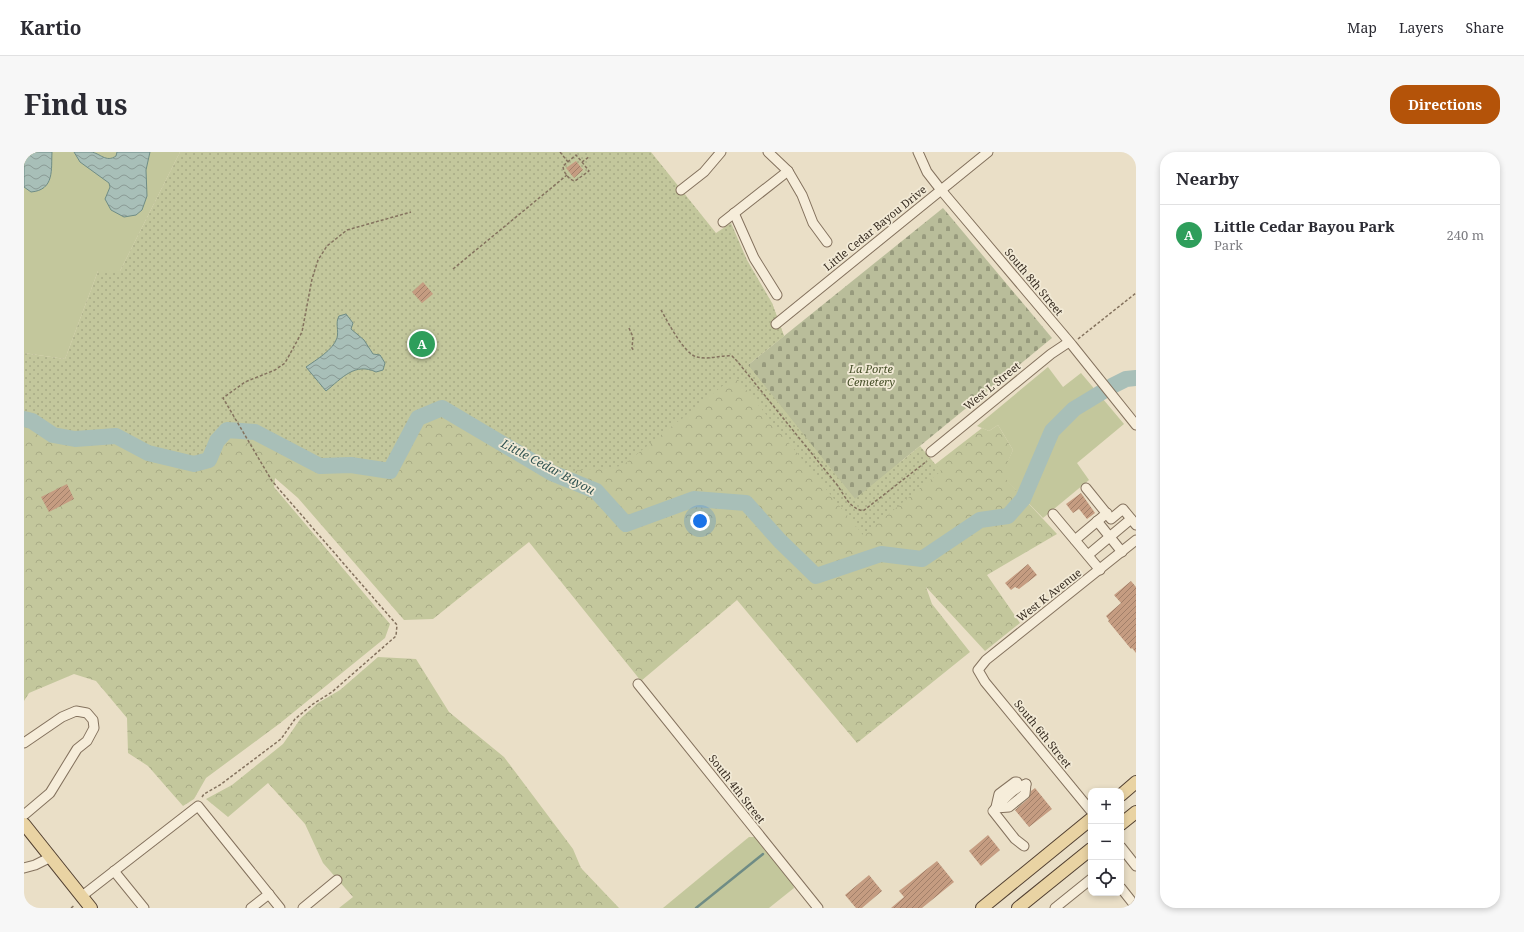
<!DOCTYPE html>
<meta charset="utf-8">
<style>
body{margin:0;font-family:"Noto Serif",serif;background:#f7f7f7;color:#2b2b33}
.controls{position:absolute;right:12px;bottom:12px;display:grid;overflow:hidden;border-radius:8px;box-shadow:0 2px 6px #0003}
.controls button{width:36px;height:36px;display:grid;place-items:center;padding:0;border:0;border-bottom:1px solid #e1e1e2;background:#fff;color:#2b2b33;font:20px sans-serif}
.you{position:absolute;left:676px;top:369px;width:14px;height:14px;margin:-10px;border:3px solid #fff;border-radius:50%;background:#1a73e8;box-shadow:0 0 0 6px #1a73e833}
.badge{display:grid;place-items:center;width:26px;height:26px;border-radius:50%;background:#b45309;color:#fff;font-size:13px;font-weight:700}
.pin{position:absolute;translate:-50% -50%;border:2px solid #fff;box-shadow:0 1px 4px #0006}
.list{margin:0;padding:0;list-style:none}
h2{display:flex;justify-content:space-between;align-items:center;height:52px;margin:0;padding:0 16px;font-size:17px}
h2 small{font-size:13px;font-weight:400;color:#7c7c81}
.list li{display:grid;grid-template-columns:26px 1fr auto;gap:12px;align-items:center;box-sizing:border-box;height:60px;padding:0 16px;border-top:1px solid #e1e1e2}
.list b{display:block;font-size:15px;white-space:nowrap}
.list p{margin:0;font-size:13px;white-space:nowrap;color:#7c7c81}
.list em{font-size:13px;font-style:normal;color:#7c7c81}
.icon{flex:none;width:22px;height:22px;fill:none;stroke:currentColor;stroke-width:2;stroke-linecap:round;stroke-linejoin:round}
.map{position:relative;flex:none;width:1112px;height:756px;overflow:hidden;border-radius:16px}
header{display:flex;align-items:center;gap:24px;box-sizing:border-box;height:56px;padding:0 20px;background:#fff;border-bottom:1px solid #e1e1e2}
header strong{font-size:19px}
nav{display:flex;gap:22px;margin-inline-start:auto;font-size:14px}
.intro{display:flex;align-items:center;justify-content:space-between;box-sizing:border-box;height:96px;padding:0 24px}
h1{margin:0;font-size:28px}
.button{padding:10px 18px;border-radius:16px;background:#b45309;color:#fff;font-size:14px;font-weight:700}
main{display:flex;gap:24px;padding:0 24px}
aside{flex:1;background:#fff;border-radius:16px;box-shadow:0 2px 6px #0003}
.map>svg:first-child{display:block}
.green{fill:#c3c79c}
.forest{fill:url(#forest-crowns)}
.cemetery{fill:url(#cemetery-stones)}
.park{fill:url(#park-dots)}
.water{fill:url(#water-waves);stroke:#6f8c85}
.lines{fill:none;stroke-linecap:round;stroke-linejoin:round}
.stream{stroke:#6f8c85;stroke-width:2.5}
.river{stroke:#a8bfb8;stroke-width:16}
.building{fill:url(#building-hatch)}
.minor-casing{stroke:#84725e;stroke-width:11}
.major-casing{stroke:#534132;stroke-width:14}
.path{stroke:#84725e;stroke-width:1.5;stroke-dasharray:3 2;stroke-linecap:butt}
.minor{stroke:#f6edda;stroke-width:9}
.major{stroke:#e9d3a3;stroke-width:12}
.labels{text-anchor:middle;stroke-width:3.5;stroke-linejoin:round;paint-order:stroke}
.street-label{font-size:11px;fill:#362b20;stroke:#f2ead6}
.park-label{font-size:11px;font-style:italic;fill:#475029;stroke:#f2ead6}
.water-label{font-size:12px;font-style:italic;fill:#315452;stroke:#f2ead6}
</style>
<header>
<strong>Kartio</strong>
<nav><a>Map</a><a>Layers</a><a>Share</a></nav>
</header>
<div class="intro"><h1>Find us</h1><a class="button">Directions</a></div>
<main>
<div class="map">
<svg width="1112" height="756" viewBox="0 0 1112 756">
<defs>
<pattern id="forest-crowns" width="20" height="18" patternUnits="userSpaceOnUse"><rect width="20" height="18" fill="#c3c79c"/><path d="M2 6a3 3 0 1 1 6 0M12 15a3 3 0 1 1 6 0" fill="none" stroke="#a8ab86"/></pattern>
<pattern id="cemetery-stones" width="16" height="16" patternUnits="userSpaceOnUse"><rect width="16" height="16" fill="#b9bd9a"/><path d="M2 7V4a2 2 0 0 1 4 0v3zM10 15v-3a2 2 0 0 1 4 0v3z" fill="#979a7d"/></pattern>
<pattern id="park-dots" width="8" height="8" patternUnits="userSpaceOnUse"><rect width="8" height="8" fill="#c3c79c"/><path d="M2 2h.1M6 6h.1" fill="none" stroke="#a8ab86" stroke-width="1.8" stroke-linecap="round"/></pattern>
<pattern id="water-waves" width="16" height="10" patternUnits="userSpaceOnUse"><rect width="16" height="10" fill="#a8bfb8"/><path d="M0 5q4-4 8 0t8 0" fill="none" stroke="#8a9b95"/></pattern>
<pattern id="building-hatch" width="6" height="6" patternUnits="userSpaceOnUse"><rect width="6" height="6" fill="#c59c81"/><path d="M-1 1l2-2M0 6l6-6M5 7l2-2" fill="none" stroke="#a17f69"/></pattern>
</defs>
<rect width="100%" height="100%" fill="#eadfc7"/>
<g class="green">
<path d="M0 0H156L96 119H74L41 207 0 201Z"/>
<path d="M1024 215 1039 235 1057 221 1100 272 1053 311 1065 328 1019 366 977 323 989 298 974 273 965 279 953 274Z"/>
<path d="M725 685H731L769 732 770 736 745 756H639Z"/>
</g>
<g class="forest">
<path d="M748 151 760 184 724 212 896 324 958 276 965 279 974 273 989 298 978 323 1033 382 963 423 996 471 961 499 902 435 908 452 946 500 833 591 713 448 617 529 505 390 409 467 380 468 274 346 251 326 250 335 366 472 361 486 255 572 182 626 170 647 159 654 124 614 104 601 103 566 72 529 50 522 5 541 0 549V234Z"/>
<path d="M354 505 392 507 425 560 480 605 549 697 557 716 595 756H315L329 745 299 711 281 672 244 631 204 665 182 647 208 633 259 592 277 566 294 551 316 538Z"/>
</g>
<path class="cemetery" d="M919 56 1028 186 831 347 724 213Z"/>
<path class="park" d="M156 0H627L692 81 707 71 723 108 748 151 760 184 724 213 831 347 896 294 917 319 839 383 711 224 598 314 528 321 418 256 394 266 366 319 327 313 296 314 231 280 203 278 193 289 185 308 170 312 124 301 92 284 51 287 29 283 8 269 0 267V201L41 207 74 119H96Z"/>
<g class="water">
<path d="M0 0H28C27 17 31 38 7 40L0 35Z"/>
<path d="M50 0C56 0 62 0 67 0 76 1 82 11 92 4L93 0H126L122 18 123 44 118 58 112 63 100 65 87 58 81 47 86 35 85 31 56 10Z"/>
<path d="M322 162 329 171 327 177 340 188 349 202 356 203 361 211 359 218 352 220C331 210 318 226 302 239L282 215C292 208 309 198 313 186 315 178 311 171 315 164Z"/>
</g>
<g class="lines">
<path class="stream" d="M672 756 739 702"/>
<path class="river" d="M0 267 8 269 29 283 51 287 92 284 124 301 170 312 185 308 193 289 203 278 231 280 296 314 327 313 366 319 394 266 418 256 528 321 572 339 602 372 670 347 722 351 756 389 792 424 857 402 898 407 956 368 984 364 999 347 1028 279 1050 257 1088 234 1102 227 1112 226"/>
</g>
<g class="building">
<path d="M552 9 559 18 550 26 542 16Z"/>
<path d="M399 130 409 142 398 151 388 140Z"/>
<path d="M43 332 50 347 25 360 17 345Z"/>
<path d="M1057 341 1071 361 1063 367 1055 357 1049 361 1042 352Z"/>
<path d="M1004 412 1013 423 995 437 991 435 987 438 981 431Z"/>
<path d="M1107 429 1112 435V501L1108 496 1107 497 1084 469 1085 468 1082 464 1097 451 1090 443Z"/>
<path d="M1011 636 1028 657 1005 675 991 658 1005 646 1007 639Z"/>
<path d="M964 683 976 698 957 714 945 699Z"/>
<path d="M913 709 930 730 898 756H867L880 745 875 739Z"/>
<path d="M845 723 858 739 838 756H832L821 743Z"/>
</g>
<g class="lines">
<defs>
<g id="minor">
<path d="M744 0 764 19 778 43 789 71 803 90"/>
<path d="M894 0 903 20 917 38 1048 193 1112 273"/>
<path d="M657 38 680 20 697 0"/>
<path d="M710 61 730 106 753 143"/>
<path d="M699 70 764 19"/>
<path d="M752 172 964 0"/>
<path d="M907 300 1027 202 1045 190"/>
<path d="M1062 336 1087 367 1099 357 1112 373"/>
<path d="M1029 362 1076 418"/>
<path d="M1073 369 1098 400"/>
<path d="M1051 388 1083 361"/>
<path d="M1064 403 1107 367"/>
<path d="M614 532 794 756"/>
<path d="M0 591 38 565 52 559 63 561 69 568 70 576 63 589 53 597 26 641 0 663"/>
<path d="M972 655 975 642 991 630H993"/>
<path d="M972 656 985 655 1001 642 1002 632"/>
<path d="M1067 659 961 530 954 518 962 508 1112 388"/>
<path d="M1000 694 991 687 969 659C980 649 987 637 1002 632"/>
<path d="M1097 695 1112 714"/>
<path d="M0 716 11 713 27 705"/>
<path d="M90 719 120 756"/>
<path d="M1097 736 1112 755"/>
<path d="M58 744 174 654 256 756"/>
<path d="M227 756 245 742"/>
<path d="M279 756 313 728"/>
<path d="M1031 756 1067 727"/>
</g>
<g id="major">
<path d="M1097 643 1112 630"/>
<path d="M0 672 67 756"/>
<path d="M1097 672 1112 660"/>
<path d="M958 756 1067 667"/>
<path d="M994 756 1067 697"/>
</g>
</defs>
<use href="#minor" class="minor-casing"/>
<use href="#major" class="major-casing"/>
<g class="path">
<path d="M536 0 544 10"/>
<path d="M558 10 565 19 551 29C545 28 539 20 539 14L552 3 558 10 565 5"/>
<path d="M429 117 543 23"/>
<path d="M637 158C644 170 660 202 673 205 684 208 697 203 708 204L713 209 814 334C821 345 826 356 839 359L903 309"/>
<path d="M605 176 609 185 608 196 610 199"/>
<path d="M1054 187 1112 141"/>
<path d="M178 645 180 642 196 633 257 587 271 567 289 552 308 540 372 484 373 473 248 329 199 246 221 230 251 218 261 211 278 180 288 127 294 108 303 94 323 78 387 60"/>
<path d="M47 756 51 753"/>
</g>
<use href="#minor" class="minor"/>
<use href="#major" class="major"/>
</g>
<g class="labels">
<g class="street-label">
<text transform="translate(851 76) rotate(-39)" y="4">Little Cedar Bayou Drive</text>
<text transform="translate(1010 130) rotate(50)" y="4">South 8th Street</text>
<text transform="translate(968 234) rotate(-39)" y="4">West L Street</text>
<text transform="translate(1025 443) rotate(-38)" y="4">West K Avenue</text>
<text transform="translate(1019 582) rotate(51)" y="4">South 6th Street</text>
<text transform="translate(713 637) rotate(52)" y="4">South 4th Street</text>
</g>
<g class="park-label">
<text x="847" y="221">La Porte<tspan x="847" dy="13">Cemetery</tspan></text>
</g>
<g class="water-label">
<text transform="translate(524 315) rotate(28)" y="4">Little Cedar Bayou</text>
</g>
</g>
</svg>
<div class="controls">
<button>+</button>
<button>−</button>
<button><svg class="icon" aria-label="locate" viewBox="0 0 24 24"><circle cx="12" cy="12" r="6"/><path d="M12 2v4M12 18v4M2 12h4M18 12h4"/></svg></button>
</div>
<div class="you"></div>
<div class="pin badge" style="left:398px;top:192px;background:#2e9e5b">A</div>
</div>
<aside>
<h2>Nearby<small></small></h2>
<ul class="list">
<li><span class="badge" style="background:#2e9e5b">A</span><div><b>Little Cedar Bayou Park</b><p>Park</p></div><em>240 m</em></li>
</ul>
</aside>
</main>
